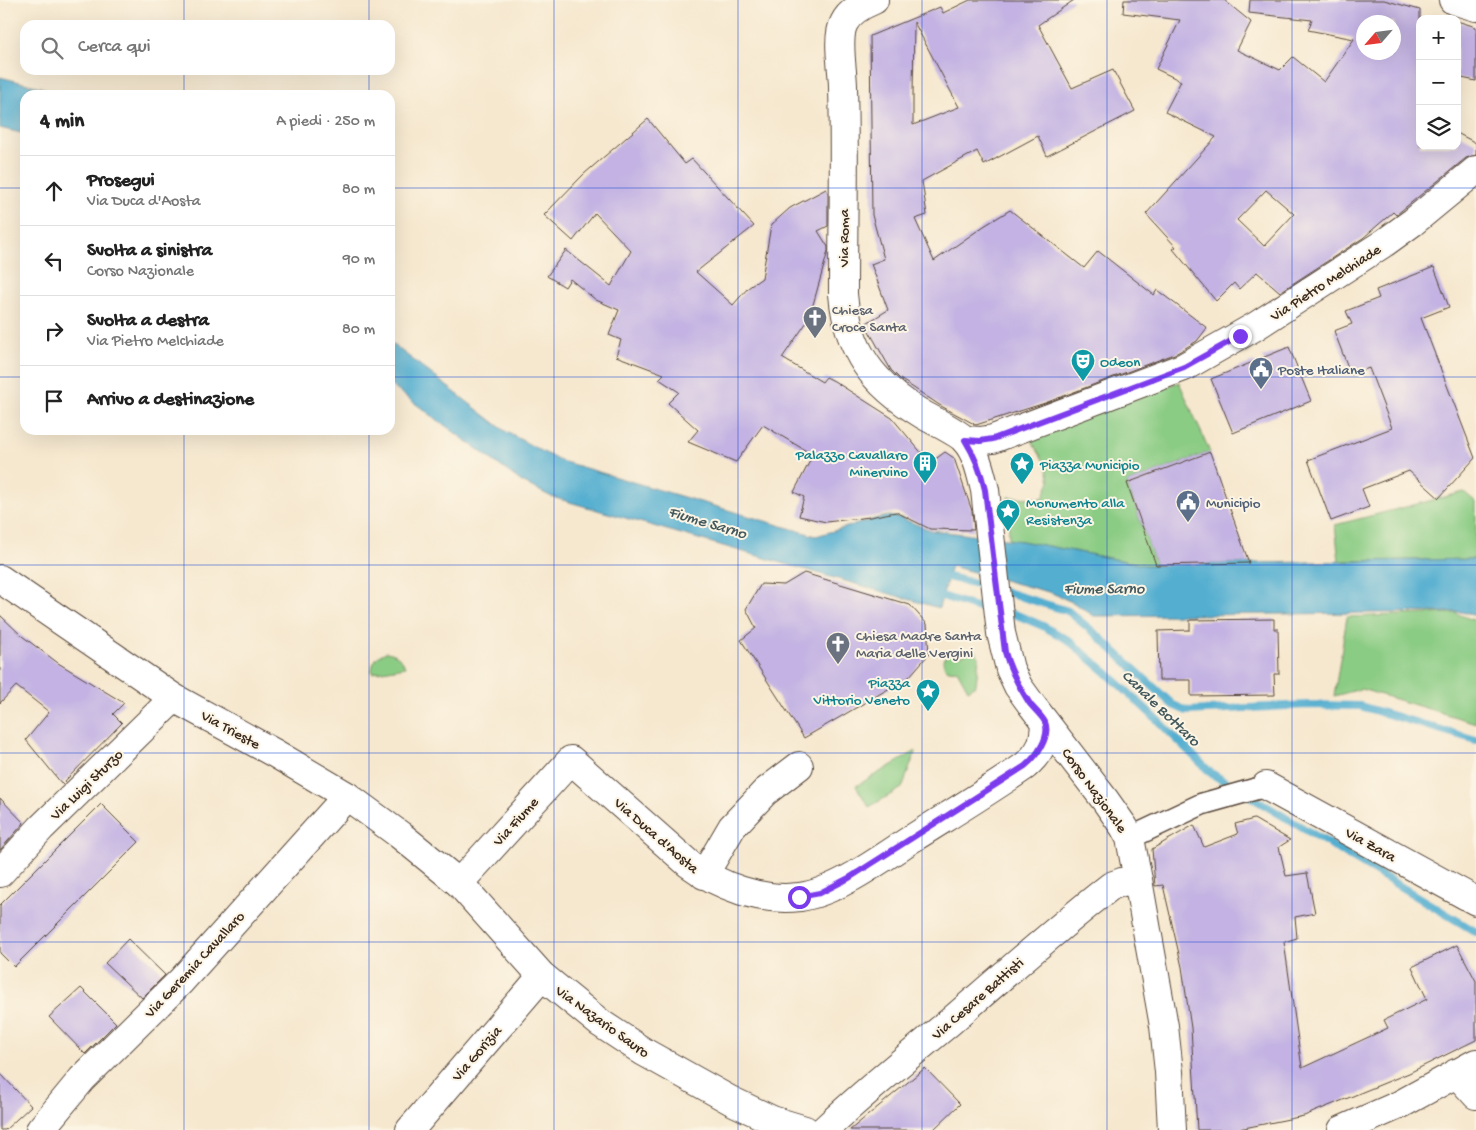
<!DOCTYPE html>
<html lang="it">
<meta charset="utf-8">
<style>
body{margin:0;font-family:"Gochi Hand",sans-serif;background:#f6f6f6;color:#222}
.controls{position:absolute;right:15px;top:15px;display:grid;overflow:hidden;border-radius:10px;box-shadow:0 5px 20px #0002}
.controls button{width:45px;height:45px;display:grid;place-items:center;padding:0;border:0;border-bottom:1px solid #e0e0e0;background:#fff;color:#222;font:25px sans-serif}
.compass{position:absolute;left:1356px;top:15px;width:45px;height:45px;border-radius:50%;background:#fff;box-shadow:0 5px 20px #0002;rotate:242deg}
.stop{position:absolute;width:15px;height:15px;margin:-11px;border:4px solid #7c3aed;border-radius:50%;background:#fff}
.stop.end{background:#7c3aed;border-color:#fff;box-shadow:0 1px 5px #0008}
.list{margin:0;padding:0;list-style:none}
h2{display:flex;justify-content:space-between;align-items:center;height:65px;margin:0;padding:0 20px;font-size:21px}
h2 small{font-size:16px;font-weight:400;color:#767676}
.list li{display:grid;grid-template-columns:32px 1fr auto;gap:15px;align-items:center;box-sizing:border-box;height:70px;padding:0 20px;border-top:1px solid #e0e0e0}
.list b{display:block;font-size:19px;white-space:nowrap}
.list p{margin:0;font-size:16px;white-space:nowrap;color:#767676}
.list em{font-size:16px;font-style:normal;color:#767676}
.icon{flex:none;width:28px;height:28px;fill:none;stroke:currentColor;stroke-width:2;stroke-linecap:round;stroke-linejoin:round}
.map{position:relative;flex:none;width:1476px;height:1130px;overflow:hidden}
.search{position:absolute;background:#fff;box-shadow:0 5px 20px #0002;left:20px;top:20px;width:375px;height:55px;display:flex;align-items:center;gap:12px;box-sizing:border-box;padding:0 18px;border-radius:15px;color:#767676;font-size:19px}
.panel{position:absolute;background:#fff;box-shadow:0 5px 20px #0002;left:20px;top:90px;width:375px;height:345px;border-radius:15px}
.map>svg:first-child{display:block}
.green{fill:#8bcc84;stroke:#637b51}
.water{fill:#52aed0;stroke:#466c77}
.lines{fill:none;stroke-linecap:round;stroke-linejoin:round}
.stream{stroke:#52aed0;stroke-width:8}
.building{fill:#c3b2e3;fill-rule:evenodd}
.pedestrian-casing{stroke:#574639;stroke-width:24}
.minor-casing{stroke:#574639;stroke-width:30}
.secondary-casing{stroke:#574639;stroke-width:30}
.primary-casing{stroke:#574639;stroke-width:30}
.pedestrian{stroke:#fff;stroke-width:21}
.minor{stroke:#fff;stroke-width:28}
.secondary{stroke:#fff;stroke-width:28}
.primary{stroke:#fff;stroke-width:28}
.route{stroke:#7c3aed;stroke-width:6}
.grid{fill:none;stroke:#1d4ed8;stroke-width:1;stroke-opacity:0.55}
.labels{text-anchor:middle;stroke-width:4;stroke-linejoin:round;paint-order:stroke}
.street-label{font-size:15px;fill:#3b2a1e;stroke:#fcf5e5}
.worship-label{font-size:15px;fill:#5b616d;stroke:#fcf5e5;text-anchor:start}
.culture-label{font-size:15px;fill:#0d838f;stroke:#fcf5e5;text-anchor:start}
.service-label{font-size:15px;fill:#4e5e75;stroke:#fcf5e5;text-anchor:start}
.water-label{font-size:16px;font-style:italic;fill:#43585c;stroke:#fcf5e5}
</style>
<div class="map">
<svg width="1476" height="1130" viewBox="0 0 1476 1130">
<rect width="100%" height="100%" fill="#fcf5e5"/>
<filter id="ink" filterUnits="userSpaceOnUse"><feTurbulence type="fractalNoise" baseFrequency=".02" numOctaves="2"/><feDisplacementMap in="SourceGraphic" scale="10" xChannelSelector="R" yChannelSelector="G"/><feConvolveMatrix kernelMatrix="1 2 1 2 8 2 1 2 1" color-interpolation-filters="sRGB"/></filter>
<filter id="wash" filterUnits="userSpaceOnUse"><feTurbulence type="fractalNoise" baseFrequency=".0096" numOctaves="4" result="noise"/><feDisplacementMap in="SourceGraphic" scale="20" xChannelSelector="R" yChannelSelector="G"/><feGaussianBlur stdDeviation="1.12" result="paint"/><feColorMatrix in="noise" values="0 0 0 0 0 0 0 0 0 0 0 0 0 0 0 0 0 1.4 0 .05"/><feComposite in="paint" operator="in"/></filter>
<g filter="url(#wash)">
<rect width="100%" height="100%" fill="#f6e8cf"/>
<g class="green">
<path d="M1179 382 1210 452 1127 483 1156 565H1145L1022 541 1009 540 1008 497 1043 498 1050 481 1046 465 1032 441 1063 427Z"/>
<path d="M1464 492 1476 502V559L1339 561 1335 525Z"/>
<path d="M1455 613 1476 621V723L1361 689 1334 696 1347 617Z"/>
<path d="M974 649 979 657 976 685 968 690 957 670C948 672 943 668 943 659L950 652 957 653 961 656Z"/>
<path d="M386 652C396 653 402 658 405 667L372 673C372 662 376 656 386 652Z"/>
<path d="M916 751 902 788 869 807 856 786Z"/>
</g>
<g class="water">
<path d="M0 77 40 87 61 95H25V134L0 128Z"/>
<path d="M390 342 505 431 558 460 816 536 878 518 890 516 901 518 930 530 1022 541 1145 565 1476 559V616L1462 612 1094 616 1074 603 1052 593 951 566 939 608 552 497 522 482 390 385Z"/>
</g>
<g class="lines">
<g class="stream">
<path d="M939 575 991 587"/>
<path d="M1003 591 1068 611 1097 635 1173 705 1187 711 1309 705 1360 706 1476 740"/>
<path d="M933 593 972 606 1017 615 1043 626 1068 640 1107 673 1150 713 1211 773 1238 790"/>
<path d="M1248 795 1476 932"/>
</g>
</g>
<g id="blocks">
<g class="building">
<path d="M970 0H1074L1038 25 1072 88 1113 70 1135 111 1047 156 1038 136 984 165 977 151 922 181 927 215 915 219 934 261 984 226 1010 210 1084 268 1098 251 1154 295 1157 290 1207 328 1197 341 1177 353 1045 403 976 425 941 406 900 379 891 370 865 324 888 310 871 264 884 259 872 215 870 36 940 7 943 13ZM914 22 959 107 913 125V95Z"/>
<path d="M1124 0H1224L1251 22 1237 50 1280 70 1293 57 1324 82 1354 39 1308 30 1312 20 1249 13 1250 0H1384L1420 10V146H1457V133L1476 143V155L1466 158 1396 215 1393 212 1363 238 1280 292 1257 272 1239 289 1234 283 1216 301 1173 249 1176 247 1146 214 1216 137 1165 112 1181 81 1156 69 1180 20 1123 13ZM1364 22H1394V52H1364ZM1266 190 1294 214 1264 246 1237 220Z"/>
<path d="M1457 21 1476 27V81L1457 77Z"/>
<path d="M648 119 685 164 692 159 754 226 696 272 733 305 748 288 762 278 771 225 790 208 826 189 828 193V226L818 231 828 247V251L809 319 782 358 822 382 826 377 834 381 892 418 930 463 945 452 954 458 972 511 974 530 930 529 896 512 870 517 826 522 799 516 804 497 794 492 813 455 763 425 736 462 688 442 698 430 668 403 679 392 659 379 664 374 616 356 621 340 609 335 619 310 596 300 570 279 565 287 547 276 566 250 611 286 631 251 595 213 573 241 544 215 584 174Z"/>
<path d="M1434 267 1449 307 1421 318 1475 458 1439 498 1409 471 1362 489 1369 507 1331 521 1308 460 1392 428 1369 368 1351 375 1334 331 1352 324 1346 311 1379 298 1376 290Z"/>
<path d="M1289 347 1311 401 1233 433 1211 379 1253 362 1267 372 1271 368 1262 358Z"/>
<path d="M1210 452 1249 563 1156 565 1127 483Z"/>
<path d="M804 573 910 605 927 624 929 654 909 677 804 738 741 640 756 628 746 609 761 584 784 585Z"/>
<path d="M0 615 22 636 58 663 124 703 113 714 122 723 62 784 26 740 49 712 16 686 0 703Z"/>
<path d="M1274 619V629H1278L1279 674H1274L1275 695 1191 696V680H1159L1158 631 1190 630V620Z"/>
<path d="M0 798 24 823 0 850Z"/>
<path d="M101 804 139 842 14 967 0 953V905Z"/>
<path d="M1254 819 1290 840 1279 847 1286 876 1307 873 1315 913 1295 917 1297 938 1284 942 1302 1068 1388 1028 1384 1020 1427 999 1412 967 1457 945 1476 981V1040L1409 1073 1304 1116 1234 1130H1197L1191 1028 1182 967 1163 885 1155 886 1152 849 1194 825 1204 847 1238 834 1235 824Z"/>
<path d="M128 939 165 975 142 998 105 963Z"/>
<path d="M81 988 116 1023 85 1054 49 1017Z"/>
<path d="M925 1068 960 1104 933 1130H850Z"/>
<path d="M0 1073 31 1106 5 1130H0Z"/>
</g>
</g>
</g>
<g filter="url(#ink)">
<use href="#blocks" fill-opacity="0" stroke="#574639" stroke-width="1"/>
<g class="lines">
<defs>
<path id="pedestrian" d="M1130 838 1202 804 1266 786"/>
<g id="minor">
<path d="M965 440 980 441 993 439 1184 367 1256 326 1384 243 1413 222 1476 170"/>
<path d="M0 579 174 698 276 754 347 796 400 835 459 883 542 976 600 1023 644 1052 730 1100 772 1120 805 1130"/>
<path d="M1266 786 1476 901"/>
<path d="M0 873 41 828 174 698"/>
<path d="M704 875 732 827 765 792 799 766"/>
<path d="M459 883 571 760 689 864C719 886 761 902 800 897 837 892 882 858 913 838 951 814 989 791 1025 766 1041 752 1044 743 1045 723"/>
<path d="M1456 1073 1476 1095"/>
<path d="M40 1130 82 1079 181 981 347 796"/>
<path d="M410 1130 542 976"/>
<path d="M1342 1130 1401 1104 1476 1063"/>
</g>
<g id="secondary">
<path d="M874 0C862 5 850 11 844 23 836 38 843 70 843 87 845 156 843 225 843 294 848 352 874 385 922 414 932 420 959 433 965 440 977 453 981 474 985 490L1001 633 1010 669 1018 686 1031 704 1105 800 1124 827 1130 838 1138 880"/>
<path d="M1453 0 1476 7"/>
</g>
<path id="primary" d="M824 1130C865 1091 908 1057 951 1021 1004 975 1056 929 1111 886L1122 882 1138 880 1164 1026 1169 1072 1172 1130"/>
</defs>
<use href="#pedestrian" class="pedestrian-casing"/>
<use href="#minor" class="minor-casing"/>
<use href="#secondary" class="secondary-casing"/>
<use href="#primary" class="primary-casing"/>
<use href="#pedestrian" class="pedestrian"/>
<use href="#minor" class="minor"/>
<use href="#secondary" class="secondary"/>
<use href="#primary" class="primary"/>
</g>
</g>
<g class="lines" filter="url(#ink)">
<path class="route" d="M799 897 820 893 849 878 1025 766C1036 757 1051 737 1045 722 1042 716 1034 709 1030 704 1019 687 1010 671 1005 652L985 490C981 471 975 456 965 440L980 441 993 439 1184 367 1240 336"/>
</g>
<path class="grid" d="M184 0V25M369 0V25M554 0V1130M738 0V1130M922 0V1130M1107 0V1130M1292 0V1130M184 70V95M369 70V95M0 188H25M390 188H1476M0 377H25M390 377H1476M184 430V1130M369 430V1130M0 565H1476M0 753H1476M0 942H1476"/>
<defs>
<symbol id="church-pin" viewBox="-11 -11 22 30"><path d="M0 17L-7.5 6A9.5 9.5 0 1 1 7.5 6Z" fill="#6b7280" stroke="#fcf5e5"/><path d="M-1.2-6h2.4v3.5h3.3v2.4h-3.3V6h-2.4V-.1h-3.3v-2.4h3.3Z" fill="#fff"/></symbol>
<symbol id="theatre-pin" viewBox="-11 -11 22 30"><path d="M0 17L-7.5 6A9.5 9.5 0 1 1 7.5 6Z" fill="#0f9aa8" stroke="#fcf5e5"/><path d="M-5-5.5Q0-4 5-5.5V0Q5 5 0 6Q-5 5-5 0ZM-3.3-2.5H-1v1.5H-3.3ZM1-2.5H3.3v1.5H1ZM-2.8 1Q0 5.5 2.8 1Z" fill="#fff"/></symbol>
<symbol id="civic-pin" viewBox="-11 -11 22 30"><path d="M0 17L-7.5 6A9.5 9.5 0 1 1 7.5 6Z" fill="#5c6f8a" stroke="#fcf5e5"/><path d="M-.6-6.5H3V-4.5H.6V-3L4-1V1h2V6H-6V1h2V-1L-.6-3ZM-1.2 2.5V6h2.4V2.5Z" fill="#fff"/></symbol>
<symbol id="building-pin" viewBox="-11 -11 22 30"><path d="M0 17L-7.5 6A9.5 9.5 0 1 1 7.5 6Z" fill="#0f9aa8" stroke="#fcf5e5"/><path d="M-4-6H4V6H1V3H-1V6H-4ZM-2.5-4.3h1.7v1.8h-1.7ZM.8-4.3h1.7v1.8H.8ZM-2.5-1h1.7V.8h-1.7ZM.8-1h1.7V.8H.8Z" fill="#fff"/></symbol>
<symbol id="sight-pin" viewBox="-11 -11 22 30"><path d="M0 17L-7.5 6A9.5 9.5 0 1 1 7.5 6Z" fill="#0f9aa8" stroke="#fcf5e5"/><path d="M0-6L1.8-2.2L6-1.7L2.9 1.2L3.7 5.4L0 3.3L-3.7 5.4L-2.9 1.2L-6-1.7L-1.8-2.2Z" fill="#fff"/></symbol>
</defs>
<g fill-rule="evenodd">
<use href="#church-pin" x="801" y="304" width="28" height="38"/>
<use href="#theatre-pin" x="1069" y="347" width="28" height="38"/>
<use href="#civic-pin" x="1247" y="355" width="28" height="38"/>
<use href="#building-pin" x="911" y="449" width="28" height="38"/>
<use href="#sight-pin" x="1008" y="450" width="28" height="38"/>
<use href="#civic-pin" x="1174" y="488" width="28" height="38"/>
<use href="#sight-pin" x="994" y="497" width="28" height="38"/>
<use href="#church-pin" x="824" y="630" width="28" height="38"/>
<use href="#sight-pin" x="914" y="677" width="28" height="38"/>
</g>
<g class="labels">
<g class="street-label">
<text transform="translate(843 238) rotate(-90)" y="5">Via Roma</text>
<text transform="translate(1325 282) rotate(-33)" y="5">Via Pietro Melchiade</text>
<text transform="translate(231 729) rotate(29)" y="5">Via Trieste</text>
<text transform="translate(86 784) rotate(-44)" y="5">Via Luigi Sturzo</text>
<text transform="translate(1095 790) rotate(54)" y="5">Corso Nazionale</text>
<text transform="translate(515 821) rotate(-48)" y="5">Via Fiume</text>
<text transform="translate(657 835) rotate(41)" y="5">Via Duca d'Aosta</text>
<text transform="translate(1371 844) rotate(29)" y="5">Via Zara</text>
<text transform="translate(194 964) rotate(-47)" y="5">Via Geremia Cavallaro</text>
<text transform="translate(977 998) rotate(-41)" y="5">Via Cesare Battisti</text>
<text transform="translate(603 1021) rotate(36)" y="5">Via Nazario Sauro</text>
<text transform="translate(476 1053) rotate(-49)" y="5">Via Gorizia</text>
</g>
<g class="worship-label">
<text x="832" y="314">Chiesa<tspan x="832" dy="17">Croce Santa</tspan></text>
<text x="856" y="640">Chiesa Madre Santa<tspan x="856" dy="17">Maria delle Vergini</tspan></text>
</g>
<g class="culture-label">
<text x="1100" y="366">Odeon</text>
<text x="908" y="459" text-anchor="end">Palazzo Cavallaro<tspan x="908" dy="17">Minervino</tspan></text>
<text x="1040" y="469">Piazza Municipio</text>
<text x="1026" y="507">Monumento alla<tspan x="1026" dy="17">Resistenza</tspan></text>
<text x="910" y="687" text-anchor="end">Piazza<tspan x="910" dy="17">Vittorio Veneto</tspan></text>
</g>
<g class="service-label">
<text x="1278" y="374">Poste Italiane</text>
<text x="1206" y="507">Municipio</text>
</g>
<g class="water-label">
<text transform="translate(708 521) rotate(17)" y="6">Fiume Sarno</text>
<text x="1104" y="593">Fiume Sarno</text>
<text transform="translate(1162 707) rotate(44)" y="6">Canale Bottaro</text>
</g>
</g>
</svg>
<div class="controls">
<button>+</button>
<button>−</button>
<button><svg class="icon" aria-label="layers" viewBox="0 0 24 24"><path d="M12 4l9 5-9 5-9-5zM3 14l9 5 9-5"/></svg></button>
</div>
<svg class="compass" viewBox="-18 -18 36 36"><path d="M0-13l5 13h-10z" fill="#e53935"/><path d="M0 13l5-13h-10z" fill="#767676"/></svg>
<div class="stop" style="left:799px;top:897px"></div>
<div class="stop end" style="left:1240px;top:336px"></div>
<div class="search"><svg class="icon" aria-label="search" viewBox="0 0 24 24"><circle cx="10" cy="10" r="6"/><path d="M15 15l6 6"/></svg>Cerca qui</div>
<section class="panel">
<h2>4 min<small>A piedi · 250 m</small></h2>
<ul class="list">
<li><svg class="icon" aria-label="ahead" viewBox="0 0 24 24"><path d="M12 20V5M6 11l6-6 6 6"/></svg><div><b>Prosegui</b><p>Via Duca d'Aosta</p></div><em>80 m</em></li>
<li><svg class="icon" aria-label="left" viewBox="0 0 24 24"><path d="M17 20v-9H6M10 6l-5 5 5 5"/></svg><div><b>Svolta a sinistra</b><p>Corso Nazionale</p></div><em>90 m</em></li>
<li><svg class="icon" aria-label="right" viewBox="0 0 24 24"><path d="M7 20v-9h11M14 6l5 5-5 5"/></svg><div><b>Svolta a destra</b><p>Via Pietro Melchiade</p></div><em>80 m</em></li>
<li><svg class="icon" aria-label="arrive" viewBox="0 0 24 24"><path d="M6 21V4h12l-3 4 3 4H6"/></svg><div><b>Arrivo a destinazione</b></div></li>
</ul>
</section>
</div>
